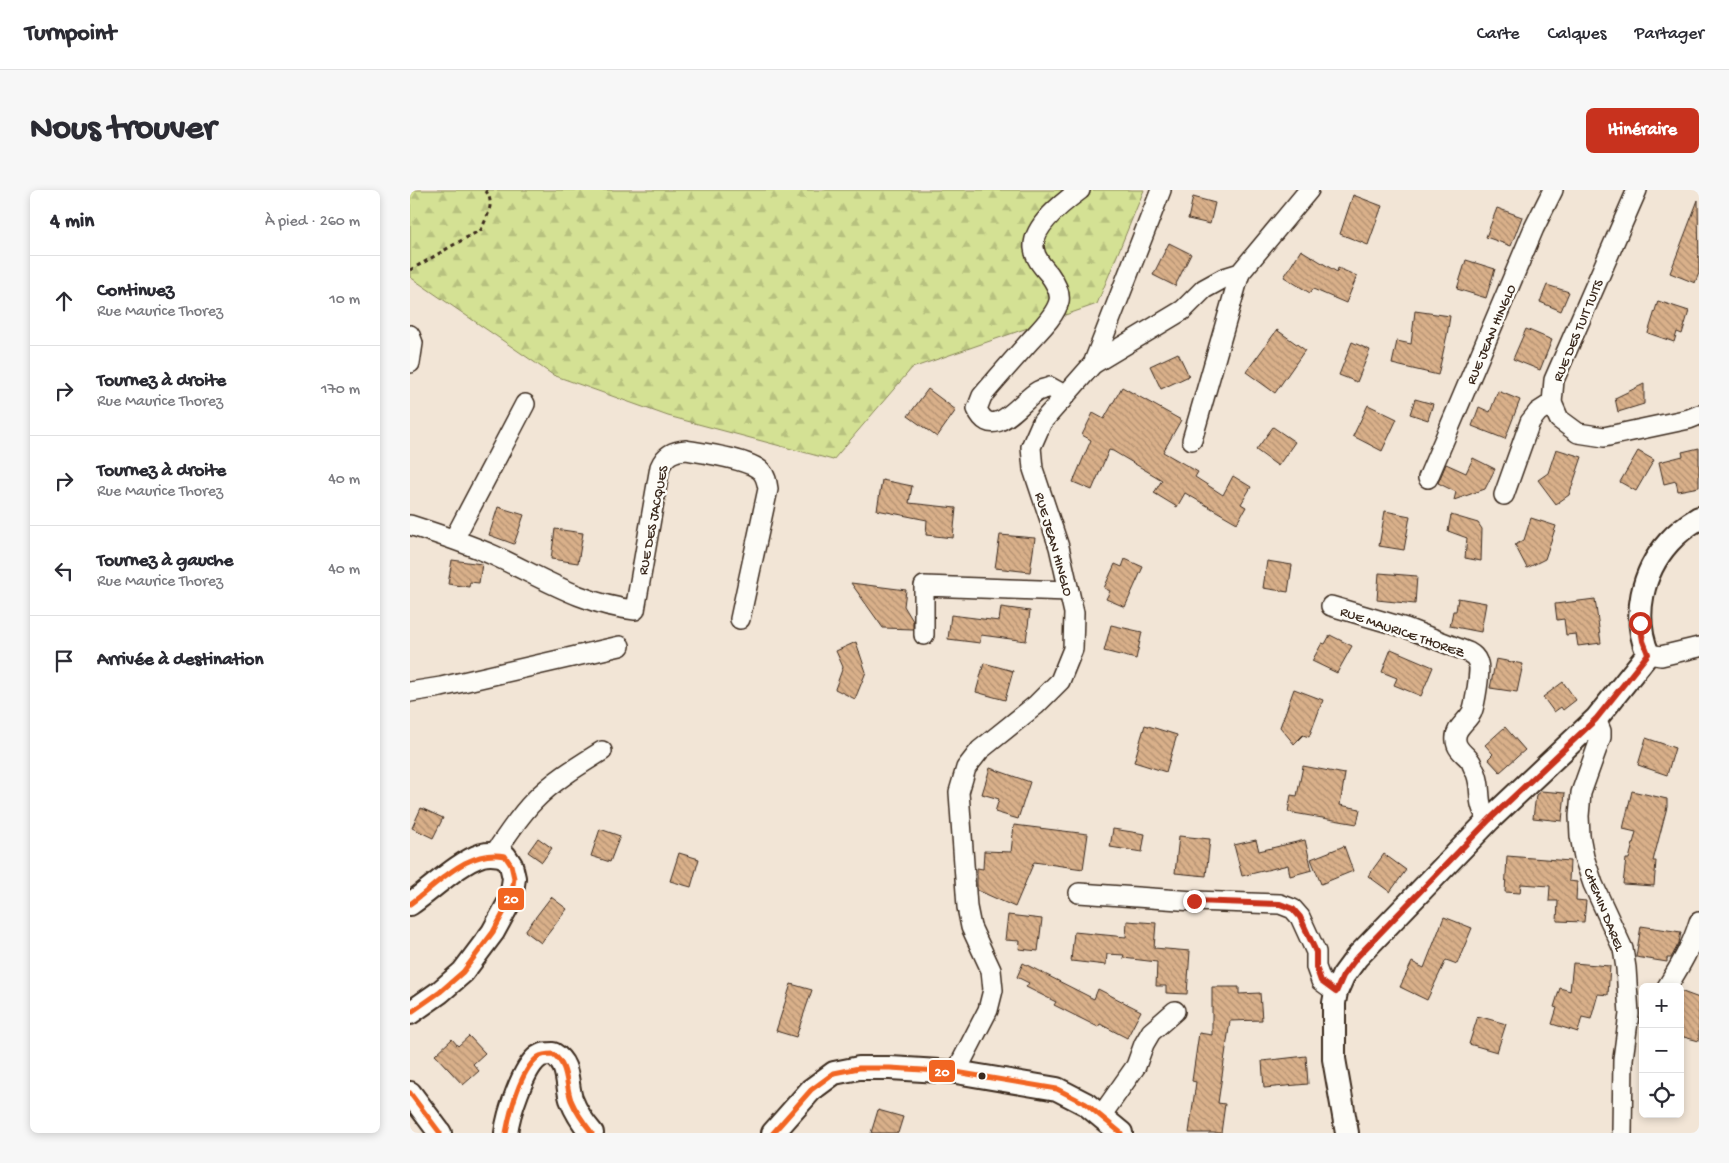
<!DOCTYPE html>
<html lang="fr">
<meta charset="utf-8">
<style>
body{margin:0;font-family:"Gochi Hand",sans-serif;background:#f7f7f7;color:#2b2b33}
.controls{position:absolute;right:15px;bottom:15px;display:grid;overflow:hidden;border-radius:8px;box-shadow:0 2px 8px #0003}
.controls button{width:45px;height:45px;display:grid;place-items:center;padding:0;border:0;border-bottom:1px solid #e1e1e2;background:#fff;color:#2b2b33;font:25px sans-serif}
.stop{position:absolute;width:15px;height:15px;margin:-11px;border:4px solid #c8321e;border-radius:50%;background:#fff}
.stop.end{background:#c8321e;border-color:#fff;box-shadow:0 1px 5px #0008}
.list{margin:0;padding:0;list-style:none}
h2{display:flex;justify-content:space-between;align-items:center;height:65px;margin:0;padding:0 20px;font-size:21px}
h2 small{font-size:16px;font-weight:400;color:#7c7c81}
.list li{display:grid;grid-template-columns:32px 1fr auto;gap:15px;align-items:center;box-sizing:border-box;height:90px;padding:0 20px;border-top:1px solid #e1e1e2}
.list b{display:block;font-size:19px;white-space:nowrap}
.list p{margin:0;font-size:16px;white-space:nowrap;color:#7c7c81}
.list em{font-size:16px;font-style:normal;color:#7c7c81}
.icon{flex:none;width:28px;height:28px;fill:none;stroke:currentColor;stroke-width:2;stroke-linecap:round;stroke-linejoin:round}
.map{position:relative;flex:none;width:1289px;height:943px;overflow:hidden;border-radius:8px}
header{display:flex;align-items:center;gap:30px;box-sizing:border-box;height:70px;padding:0 25px;background:#fff;border-bottom:1px solid #e1e1e2}
header strong{font-size:24px}
nav{display:flex;gap:28px;margin-inline-start:auto;font-size:18px}
.intro{display:flex;align-items:center;justify-content:space-between;box-sizing:border-box;height:120px;padding:0 30px}
h1{margin:0;font-size:35px}
.button{padding:12px 22px;border-radius:8px;background:#c8321e;color:#fff;font-size:18px;font-weight:700}
main{display:flex;gap:30px;padding:0 30px}
aside{flex:1;background:#fff;border-radius:8px;box-shadow:0 2px 8px #0003}
.map>svg:first-child{display:block}
.forest{fill:url(#forest-firs);stroke:#888659}
.building{fill:url(#building-back-hatch);stroke:#3b2a1e}
.lines{fill:none;stroke-linecap:round;stroke-linejoin:round}
.minor-casing{stroke:#3b2a1e;stroke-width:22}
.tertiary-casing{stroke:#3b2a1e;stroke-width:26}
.path{stroke:#3b2a1e;stroke-width:3;stroke-dasharray:4 4;stroke-linecap:butt}
.minor{stroke:#fdfcf7;stroke-width:19}
.tertiary{stroke:#fdfcf7;stroke-width:22}
.bus-1-casing{stroke:#fdfcf7;stroke-width:9}
.bus-1{stroke:#f26522;stroke-width:5}
.route{stroke:#c8321e;stroke-width:6}
.bus-dot{fill:#3b2a1e;stroke:#fdfcf7;stroke-width:2}
.labels{text-anchor:middle;stroke-width:5;stroke-linejoin:round;paint-order:stroke}
.street-label{font-size:14px;fill:#3b2a1e;stroke:#fdfcf7}
.line-badge{stroke:#fdfcf7;stroke-width:2}
.badge-label{font-size:14px;text-anchor:middle;font-weight:bold;fill:#fff}
</style>
<header>
<strong>Turnpoint</strong>
<nav><a>Carte</a><a>Calques</a><a>Partager</a></nav>
</header>
<div class="intro"><h1>Nous trouver</h1><a class="button">Itinéraire</a></div>
<main>
<aside>
<h2>4 min<small>À pied · 260 m</small></h2>
<ul class="list">
<li><svg class="icon" aria-label="ahead" viewBox="0 0 24 24"><path d="M12 20V5M6 11l6-6 6 6"/></svg><div><b>Continuez</b><p>Rue Maurice Thorez</p></div><em>10 m</em></li>
<li><svg class="icon" aria-label="right" viewBox="0 0 24 24"><path d="M7 20v-9h11M14 6l5 5-5 5"/></svg><div><b>Tournez à droite</b><p>Rue Maurice Thorez</p></div><em>170 m</em></li>
<li><svg class="icon" aria-label="right" viewBox="0 0 24 24"><path d="M7 20v-9h11M14 6l5 5-5 5"/></svg><div><b>Tournez à droite</b><p>Rue Maurice Thorez</p></div><em>40 m</em></li>
<li><svg class="icon" aria-label="left" viewBox="0 0 24 24"><path d="M17 20v-9H6M10 6l-5 5 5 5"/></svg><div><b>Tournez à gauche</b><p>Rue Maurice Thorez</p></div><em>40 m</em></li>
<li><svg class="icon" aria-label="arrive" viewBox="0 0 24 24"><path d="M6 21V4h12l-3 4 3 4H6"/></svg><div><b>Arrivée à destination</b></div></li>
</ul>
</aside>
<div class="map">
<svg width="1289" height="943" viewBox="0 0 1289 943">
<defs>
<pattern id="forest-firs" width="22" height="20" patternUnits="userSpaceOnUse" patternTransform="scale(1.25)"><rect width="22" height="20" fill="#d4e194"/><path d="M5 1l3.5 6h-7zM16 11l3.5 6h-7z" fill="#b7c17f"/></pattern>
<pattern id="building-back-hatch" width="6" height="6" patternUnits="userSpaceOnUse" patternTransform="scale(1.25)"><rect width="6" height="6" fill="#d9b08a"/><path d="M-1 5l2 2M0 0l6 6M5-1l2 2" fill="none" stroke="#b18f70"/></pattern>
</defs>
<rect width="100%" height="100%" fill="#f2e5d6"/>
<filter id="ink" filterUnits="userSpaceOnUse"><feTurbulence type="fractalNoise" baseFrequency=".02" numOctaves="2"/><feDisplacementMap in="SourceGraphic" scale="10" xChannelSelector="R" yChannelSelector="G"/><feConvolveMatrix kernelMatrix="1 2 1 2 8 2 1 2 1" color-interpolation-filters="sRGB"/></filter>
<g filter="url(#ink)">
<path class="forest" d="M0 0H734L687 114 502 178 423 270 258 226 143 185 0 87Z"/>
<g class="building">
<path d="M943 5 972 16 958 55 930 44Z"/>
<path d="M783 7 805 13 800 34 778 29Z"/>
<path d="M1288 10 1289 83 1285 93 1260 83Z"/>
<path d="M1087 18 1112 27 1101 56 1076 47Z"/>
<path d="M759 53 781 64 765 96 743 85Z"/>
<path d="M891 60 927 82 928 78 947 86 936 113 903 99 900 103 874 87Z"/>
<path d="M1056 70 1085 79 1076 108 1047 99Z"/>
<path d="M1137 95 1159 102 1151 121 1130 112Z"/>
<path d="M1248 111 1279 121 1272 144 1267 142 1264 152 1238 143Z"/>
<path d="M1005 121 1040 126 1037 145 1028 185 982 174 987 151 1001 154Z"/>
<path d="M1116 139 1142 150 1130 180 1103 169Z"/>
<path d="M867 140 895 160 865 203 836 182Z"/>
<path d="M942 152 960 160 947 192 929 185Z"/>
<path d="M768 163 779 186 751 199 740 176Z"/>
<path d="M1234 194V214L1208 222 1205 208Z"/>
<path d="M712 197 771 230 753 262 788 282 785 287 813 305 823 286 841 297 831 314 836 317 827 333 775 303 767 317 744 303 752 290 703 261 699 260 682 300 663 292 681 250 672 245 683 223 694 229Z"/>
<path d="M518 199 546 220 527 247 498 226Z"/>
<path d="M1088 201 1110 210 1095 249 1062 236 1069 217 1080 222Z"/>
<path d="M1005 209 1023 214 1018 230 1000 224Z"/>
<path d="M958 215 987 229 972 261 943 246Z"/>
<path d="M863 237 885 252 868 276 846 260Z"/>
<path d="M1289 258V297L1268 301 1266 291 1254 294 1249 272 1273 266 1272 262Z"/>
<path d="M1146 259 1172 267 1159 305 1146 314 1128 290 1138 283Z"/>
<path d="M1228 261 1244 270 1226 301 1210 292Z"/>
<path d="M1063 268 1085 279 1075 299 1044 310 1046 302 1028 293 1036 274 1056 283Z"/>
<path d="M472 290 502 296 499 313 546 318 543 348 516 345 517 330 467 320Z"/>
<path d="M88 317 114 325 104 354 79 345Z"/>
<path d="M975 321 1000 326 994 360 969 356Z"/>
<path d="M1041 325 1068 333 1072 339 1071 371 1055 368 1057 348 1038 341Z"/>
<path d="M1121 328 1146 336 1135 369 1117 378 1105 355 1114 350Z"/>
<path d="M145 339 173 343 168 373 141 369Z"/>
<path d="M590 345 625 348 620 382 585 378Z"/>
<path d="M715 369 733 377 715 417 696 409 700 401 694 398 705 374 712 377Z"/>
<path d="M42 370 72 374 69 393 60 392 59 397 38 394Z"/>
<path d="M857 371 882 375 878 402 853 398Z"/>
<path d="M969 383 1007 386 1005 414 967 410Z"/>
<path d="M441 393 496 400 494 416 503 431V439L473 438Z"/>
<path d="M1048 408 1076 413 1071 442 1040 436 1043 421H1046Z"/>
<path d="M1185 409 1191 453 1168 456 1166 444 1156 445 1154 429 1147 430 1145 414Z"/>
<path d="M591 417 620 421 616 451 571 445 570 453 538 449 541 425 589 431Z"/>
<path d="M701 435 732 442 726 469 694 461Z"/>
<path d="M920 445 942 456 927 483 902 471 912 453 915 454Z"/>
<path d="M446 452 456 482 445 509 425 499 433 477 426 461Z"/>
<path d="M981 459 1023 477 1011 506 984 495 987 488 972 482Z"/>
<path d="M1086 469 1113 474 1107 502 1080 498Z"/>
<path d="M574 473 603 481 595 510 566 502Z"/>
<path d="M1153 492 1166 510 1153 520 1151 517 1144 522 1133 507Z"/>
<path d="M884 499 913 510 899 547 893 545 884 554 870 537Z"/>
<path d="M735 535 767 545 756 582 724 572Z"/>
<path d="M1095 537 1115 560 1090 582 1078 569 1083 564 1075 555Z"/>
<path d="M1236 548 1265 558 1257 585 1228 575Z"/>
<path d="M893 576 935 584 930 615 950 619 947 634 878 622 881 605 887 606Z"/>
<path d="M580 578 620 592 608 629 585 622 589 609 572 604Z"/>
<path d="M1131 601 1155 603 1152 631 1123 628 1126 605Z"/>
<path d="M1222 601 1257 609V617L1243 671H1246L1244 696 1213 694 1216 669H1219L1226 642 1213 639Z"/>
<path d="M11 618 33 628 23 648 2 638Z"/>
<path d="M604 635 678 644 673 679 624 672 605 717 567 700V678L573 679 574 661 601 662Z"/>
<path d="M190 639 210 646 200 672 181 666Z"/>
<path d="M703 639 735 644 732 662 700 657Z"/>
<path d="M769 646 800 649 796 686 765 683Z"/>
<path d="M128 648 142 658 132 672 118 662Z"/>
<path d="M846 650 849 661 895 650 902 680 880 686 878 675 832 686 824 655Z"/>
<path d="M934 656 943 681 911 694 901 669Z"/>
<path d="M269 663 289 669 281 697 260 691Z"/>
<path d="M974 664 996 680 980 702 958 686Z"/>
<path d="M1097 666 1160 671 1159 691 1167 692 1166 710 1176 711 1174 732 1147 731 1148 711H1139L1140 696 1111 694 1110 703 1095 702Z"/>
<path d="M141 707 157 719 131 753 115 741Z"/>
<path d="M598 725 632 729 628 761 609 759 610 751 595 750Z"/>
<path d="M1034 727 1062 738 1047 774 1036 770 1017 810 990 797 1002 772 1014 778Z"/>
<path d="M717 731 746 733 744 758 780 761 777 804 756 803V796H746L747 772 713 768 714 765 697 764 696 775 661 771 664 742 716 747Z"/>
<path d="M1231 736 1271 742 1269 753 1261 768H1257V772L1226 767Z"/>
<path d="M613 773 684 809 688 799 731 821 717 848 690 834 688 837 644 815 646 812 616 797 619 793 607 787Z"/>
<path d="M1163 773 1200 776 1198 805 1188 804 1181 829 1172 827 1168 842 1142 834 1147 818 1144 817 1150 798 1160 801Z"/>
<path d="M381 794 402 800 386 847 366 841Z"/>
<path d="M802 797H829V804L850 803 852 830 820 831 808 913 815 914 811 943H779L786 892 782 891 789 843 802 845Z"/>
<path d="M1270 801 1289 808V851L1270 846Z"/>
<path d="M1068 826 1096 834 1087 862 1059 854Z"/>
<path d="M59 846 75 863 63 874 69 881 53 895 25 865 42 849 48 856Z"/>
<path d="M896 866 898 894 854 898 852 871Z"/>
<path d="M468 920 493 927 488 943H461Z"/>
</g>
<g class="lines">
<defs>
<g id="minor">
<path d="M1227 0 1144 190 1142 213 1149 229 1168 243 1194 247 1279 229 1289 225"/>
<path d="M0 145 3 153 0 173"/>
<path d="M683 174 751 0"/>
<path d="M652 210 649 202 640 197C636 199 632 199 628 201 612 209 583 255 567 219L572 206C588 187 604 169 620 151 629 141 646 125 649 111 651 102 644 91 639 84 632 76 625 68 624 58 622 36 655 11 670 0"/>
<path d="M782 250 830 83"/>
<path d="M1018 288 1124 38 1143 0"/>
<path d="M1094 305 1120 232 1128 222 1142 213"/>
<path d="M0 335C28 344 56 353 83 365 129 386 173 415 225 420L250 277C255 265 263 261 276 260 294 263 339 269 351 281 356 286 357 292 358 299L330 429"/>
<path d="M44 349 115 214"/>
<path d="M921 416 996 438 1058 462C1063 465 1066 467 1068 473 1071 480 1065 514 1062 522 1057 532 1044 538 1046 551 1047 561 1057 565 1061 572 1063 576 1064 580 1066 583 1073 601 1065 613 1079 630"/>
<path d="M514 445V396L659 401"/>
<path d="M1238 464 1251 466 1289 457"/>
<path d="M0 502 31 497 210 456"/>
<path d="M1186 529 1191 541V547L1171 603 1169 626 1170 646 1174 667 1183 694 1213 759 1216 778 1219 824 1213 869 1212 943"/>
<path d="M84 664C97 646 108 627 124 611 143 591 168 576 192 561"/>
<path d="M669 703 784 711 870 714 883 719 890 727 906 762V777L911 791 926 802"/>
<path d="M1257 797C1270 776 1282 756 1289 732"/>
<path d="M546 882 578 820 583 800 581 780 561 737 557 717 549 602 556 578 570 560 626 515 650 491 663 459 664 423 649 357 623 279 621 257 632 232 683 174 773 120 794 99 814 88 830 83 899 0"/>
<path d="M691 926 726 876 734 854 741 842 765 821"/>
</g>
<g id="tertiary">
<path d="M0 714C21 700 49 672 72 665 80 663 87 664 95 666L101 675 104 688 101 709 83 742 53 782 30 802 0 823"/>
<path d="M0 903 30 943"/>
<path d="M96 943C98 925 113 878 128 867 132 864 137 864 143 864 160 874 156 893 161 909 166 922 173 933 182 943"/>
<path d="M363 943 401 900 424 883 449 878H480L546 882 647 899 676 914 711 943"/>
<path d="M937 943 924 869V813L926 802 933 786 947 767 1079 630 1186 529 1238 464C1222 426 1232 382 1259 352 1267 343 1279 334 1289 328"/>
</g>
</defs>
<use href="#minor" class="minor-casing"/>
<use href="#tertiary" class="tertiary-casing"/>
<path class="path" d="M0 80C24 67 47 52 71 40 77 26 86 13 75 0"/>
<use href="#minor" class="minor"/>
<use href="#tertiary" class="tertiary"/>
<defs>
<g id="bus-1">
<path d="M0 714C28 694 58 658 95 666L101 675 104 688 101 709 83 742 53 782 30 802 0 823"/>
<path d="M0 903 30 943"/>
<path d="M96 943C100 922 110 881 128 867 132 864 138 864 143 864 159 876 155 893 161 910 166 922 174 933 182 943"/>
<path d="M363 943 401 900 424 883 449 878H480L546 882 647 899 676 914 711 943"/>
</g>
</defs>
<use href="#bus-1" class="bus-1-casing"/>
<use href="#bus-1" class="bus-1"/>
</g>
</g>
<g class="lines" filter="url(#ink)">
<path class="route" d="M784 711 870 714 883 719 890 727 906 762V777L911 791 926 802 933 786 947 767 1079 630 1186 529 1238 464 1233 451 1230 433"/>
</g>
<circle class="bus-dot" cx="572" cy="886" r="4.5"/>
<g class="labels">
<g class="street-label">
<text transform="translate(1167 140) rotate(-67)" y="5">RUE DES TUIT TUITS</text>
<text transform="translate(1080 144) rotate(-67)" y="5">RUE JEAN HINGLO</text>
<text transform="translate(242 330) rotate(-79)" y="5">RUE DES JACQUES</text>
<text transform="translate(645 354) rotate(74)" y="5">RUE JEAN HINGLO</text>
<text transform="translate(993 441) rotate(19)" y="5">RUE MAURICE THOREZ</text>
<text transform="translate(1195 719) rotate(68)" y="5">CHEMIN DAREL</text>
</g>
</g>
<g class="line-badge">
<rect x="87" y="697" width="28" height="24" rx="5" fill="#f26522"/>
<rect x="518" y="869" width="28" height="24" rx="5" fill="#f26522"/>
</g>
<g class="badge-label">
<text x="101" y="713">20</text>
<text x="532" y="886">20</text>
</g>
</svg>
<div class="controls">
<button>+</button>
<button>−</button>
<button><svg class="icon" aria-label="locate" viewBox="0 0 24 24"><circle cx="12" cy="12" r="6"/><path d="M12 2v4M12 18v4M2 12h4M18 12h4"/></svg></button>
</div>
<div class="stop" style="left:1230px;top:433px"></div>
<div class="stop end" style="left:784px;top:711px"></div>
</div>
</main>
